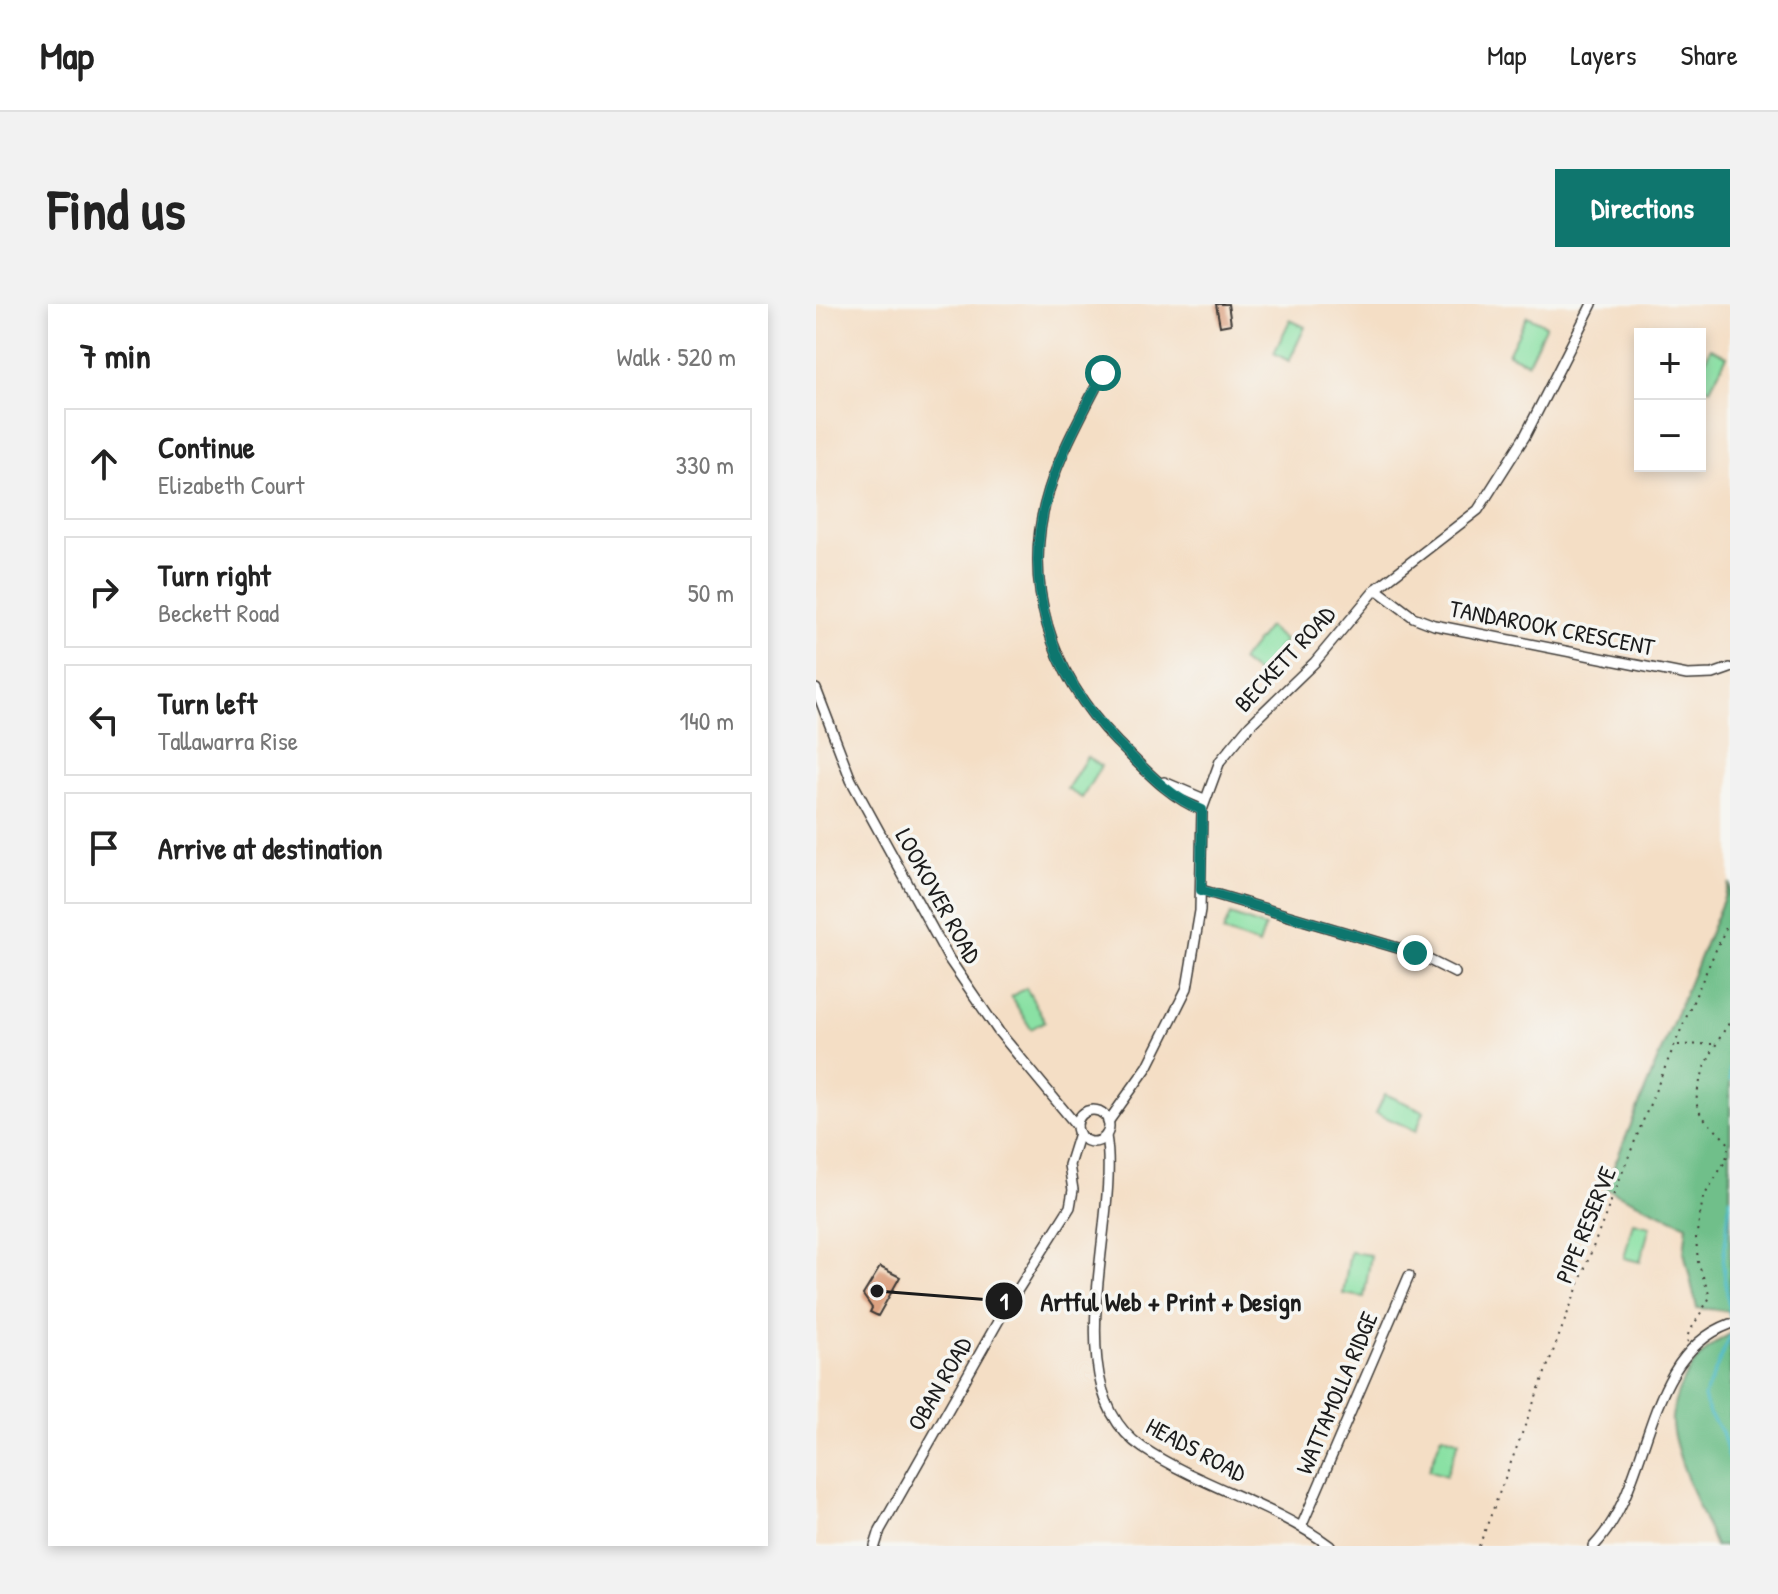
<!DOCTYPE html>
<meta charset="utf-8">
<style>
body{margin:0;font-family:"Patrick Hand",sans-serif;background:#f2f2f2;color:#222}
.controls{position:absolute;right:24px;top:24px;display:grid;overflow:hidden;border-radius:0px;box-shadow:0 4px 12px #0003}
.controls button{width:72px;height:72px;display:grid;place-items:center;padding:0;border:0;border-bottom:2px solid #e0e0e0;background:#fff;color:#222;font:40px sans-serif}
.stop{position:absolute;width:24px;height:24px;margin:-18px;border:6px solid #0f766e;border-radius:50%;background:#fff}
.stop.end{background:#0f766e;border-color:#fff;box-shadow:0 2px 8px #0008}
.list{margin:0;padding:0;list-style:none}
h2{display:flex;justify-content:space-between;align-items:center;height:104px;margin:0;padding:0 32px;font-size:34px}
h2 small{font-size:26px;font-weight:400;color:#767676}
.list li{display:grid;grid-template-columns:52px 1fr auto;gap:24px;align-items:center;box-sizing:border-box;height:112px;margin:0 16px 16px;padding:0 16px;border:2px solid #e0e0e0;border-radius:0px}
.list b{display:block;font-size:30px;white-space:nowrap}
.list p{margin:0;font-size:26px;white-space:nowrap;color:#767676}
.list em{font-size:26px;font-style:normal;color:#767676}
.icon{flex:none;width:44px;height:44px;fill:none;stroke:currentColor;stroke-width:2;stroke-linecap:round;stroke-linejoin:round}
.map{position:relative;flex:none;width:914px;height:1242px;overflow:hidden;border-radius:0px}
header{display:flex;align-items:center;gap:48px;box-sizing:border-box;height:112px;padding:0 40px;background:#fff;border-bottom:2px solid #e0e0e0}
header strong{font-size:38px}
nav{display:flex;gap:44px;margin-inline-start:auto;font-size:28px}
.intro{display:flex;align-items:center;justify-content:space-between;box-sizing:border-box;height:192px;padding:0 48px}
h1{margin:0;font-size:56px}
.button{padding:20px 36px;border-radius:0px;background:#0f766e;color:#fff;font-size:28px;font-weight:700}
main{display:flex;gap:48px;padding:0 48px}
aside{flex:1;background:#fff;border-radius:0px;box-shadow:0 4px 12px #0003}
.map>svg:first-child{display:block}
.green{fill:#8ae1a4;stroke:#537e60;stroke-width:2}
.forest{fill:#6fbf8a;stroke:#466e53;stroke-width:2}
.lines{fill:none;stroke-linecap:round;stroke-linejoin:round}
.stream{stroke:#4fbbc9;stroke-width:3}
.building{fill:#dca180}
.minor-casing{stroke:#3c3935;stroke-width:12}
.path{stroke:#3c3935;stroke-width:2;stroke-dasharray:2 6;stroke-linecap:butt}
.minor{stroke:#fff;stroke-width:9}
.route{stroke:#0f766e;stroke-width:10}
.labels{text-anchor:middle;stroke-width:7;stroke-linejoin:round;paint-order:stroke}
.street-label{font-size:24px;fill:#1c1c1c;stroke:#f6f6f2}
.leader{fill:none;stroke:#1c1c1c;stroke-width:3}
.callout-dot{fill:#1c1c1c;stroke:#f6f6f2;stroke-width:3}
.mark-label{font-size:24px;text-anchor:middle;font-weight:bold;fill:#fff}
.callout-label{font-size:26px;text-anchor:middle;font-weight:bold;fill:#1c1c1c;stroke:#f6f6f2;stroke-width:7;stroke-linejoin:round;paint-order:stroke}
</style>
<header>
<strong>Map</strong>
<nav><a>Map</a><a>Layers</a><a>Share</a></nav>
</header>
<div class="intro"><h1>Find us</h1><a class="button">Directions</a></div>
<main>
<aside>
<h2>7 min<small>Walk · 520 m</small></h2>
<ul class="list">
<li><svg class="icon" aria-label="ahead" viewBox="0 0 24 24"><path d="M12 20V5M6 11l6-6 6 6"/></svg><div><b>Continue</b><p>Elizabeth Court</p></div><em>330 m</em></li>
<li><svg class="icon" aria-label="right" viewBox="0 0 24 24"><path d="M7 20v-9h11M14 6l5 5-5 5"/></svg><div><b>Turn right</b><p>Beckett Road</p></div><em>50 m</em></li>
<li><svg class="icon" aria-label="left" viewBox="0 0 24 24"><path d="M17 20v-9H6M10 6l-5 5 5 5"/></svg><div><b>Turn left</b><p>Tallawarra Rise</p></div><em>140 m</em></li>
<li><svg class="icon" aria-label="arrive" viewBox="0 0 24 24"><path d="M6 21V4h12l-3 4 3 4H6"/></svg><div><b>Arrive at destination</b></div></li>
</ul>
</aside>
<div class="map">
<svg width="914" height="1242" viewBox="0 0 914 1242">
<rect width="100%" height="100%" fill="#f6f6f2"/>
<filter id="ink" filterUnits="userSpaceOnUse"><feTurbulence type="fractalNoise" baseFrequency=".0125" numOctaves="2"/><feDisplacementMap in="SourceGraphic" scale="16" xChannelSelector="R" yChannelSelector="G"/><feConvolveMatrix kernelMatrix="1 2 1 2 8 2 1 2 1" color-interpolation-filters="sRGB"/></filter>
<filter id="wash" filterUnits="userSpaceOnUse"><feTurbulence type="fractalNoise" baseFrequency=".006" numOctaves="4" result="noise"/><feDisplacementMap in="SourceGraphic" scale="32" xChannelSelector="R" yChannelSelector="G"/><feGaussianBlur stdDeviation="1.8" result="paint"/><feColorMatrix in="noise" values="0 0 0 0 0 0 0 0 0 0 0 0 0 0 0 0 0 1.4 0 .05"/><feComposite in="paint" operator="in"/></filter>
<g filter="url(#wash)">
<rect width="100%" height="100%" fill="#f4dec5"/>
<g class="green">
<path d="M711 12 730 21 712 59 692 50Z"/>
<path d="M474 16 489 23 473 57 458 49Z"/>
<path d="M895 44 911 52 894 85 884 80V67Z"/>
<path d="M452 323 469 337 442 370 425 357Z"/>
<path d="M271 453 285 462 266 494 251 485Z"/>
<path d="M414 611 449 623 443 641 407 628Z"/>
<path d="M210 684 229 717 215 725 195 693Z"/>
<path d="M569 790 608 807 600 827 560 809Z"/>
<path d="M817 918 834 922 824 958 808 954Z"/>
<path d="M534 948 555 951 548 993 527 990Z"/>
<path d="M626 1131 643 1137 630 1172 613 1166Z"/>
</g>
<g class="forest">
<path d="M914 579V1007L881 1004 868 948 871 921 789 884Z"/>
<path d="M914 1030V1242H899C888 1216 853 1138 856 1113 860 1077 883 1046 914 1030Z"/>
</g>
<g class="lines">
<g class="stream">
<path d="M914 764V776"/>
<path d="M914 894 907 960 914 1013"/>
<path d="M914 1032 888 1093 893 1110 906 1128 914 1158"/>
</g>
</g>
<g id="blocks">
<g class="building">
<path d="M400 0H412L415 20 404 22Z"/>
<path d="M64 963 84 973 62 1012 54 1008 56 1004 47 991Z"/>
</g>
</g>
</g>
<g filter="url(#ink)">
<use href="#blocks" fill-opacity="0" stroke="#3c3935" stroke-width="2"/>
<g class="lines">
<defs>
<g id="minor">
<path d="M287 69C268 107 246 145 233 186 204 278 235 371 301 438 327 463 352 493 386 506"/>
<path d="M560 285 597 313 618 321 871 371 897 370 914 364"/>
<path d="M0 385 35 476 133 655 183 728 261 822"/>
<path d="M348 478 388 495"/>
<path d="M385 586 599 649 639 669"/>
<circle cx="277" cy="822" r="16"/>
<path d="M292 818 332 762 371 684 384 607 386 506 404 457 434 421 499 358 560 285 662 206 709 132 776 0"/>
<path d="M290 832C305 918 237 1084 327 1144 386 1183 457 1200 514 1242"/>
<path d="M486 1221 593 972"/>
<path d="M59 1242 64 1226 184 1014 254 903 257 886 253 861 263 829"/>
<path d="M778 1242C838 1179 825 1053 914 1020"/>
</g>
</defs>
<use href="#minor" class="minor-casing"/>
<g class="path">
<path d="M862 741 898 740"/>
<path d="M872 1038 870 1034 894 993 882 958 880 934 887 894 910 856 913 840C905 830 889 818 883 807 872 788 902 734 914 718"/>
<path d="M663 1242C744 1032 820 819 914 615"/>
</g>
<use href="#minor" class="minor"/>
</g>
</g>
<g class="lines" filter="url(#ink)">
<path class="route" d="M287 69C268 107 246 145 233 186 204 278 235 371 301 438 327 463 352 493 386 506L385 586 599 649"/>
</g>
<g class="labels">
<g class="street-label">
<text transform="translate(736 324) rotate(11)" y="8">TANDAROOK CRESCENT</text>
<text transform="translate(469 355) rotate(-47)" y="8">BECKETT ROAD</text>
<text transform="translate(122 592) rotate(61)" y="8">LOOKOVER ROAD</text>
<text transform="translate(770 921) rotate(-68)" y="8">PIPE RESERVE</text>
<text transform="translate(124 1080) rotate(-60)" y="8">OBAN ROAD</text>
<text transform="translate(521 1089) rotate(-67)" y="8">WATTAMOLLA RIDGE</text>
<text transform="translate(380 1146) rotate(28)" y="8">HEADS ROAD</text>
</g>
</g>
<path class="leader" d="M61 987L188 997"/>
<g class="callout-dot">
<circle cx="61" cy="987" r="8"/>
<circle cx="188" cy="997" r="20"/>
</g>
<g class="mark-label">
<text x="188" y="1006">1</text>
</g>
<g class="callout-label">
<text x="355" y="1007">Artful Web + Print + Design</text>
</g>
</svg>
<div class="controls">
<button>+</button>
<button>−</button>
</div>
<div class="stop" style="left:287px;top:69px"></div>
<div class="stop end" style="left:599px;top:649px"></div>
</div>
</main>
